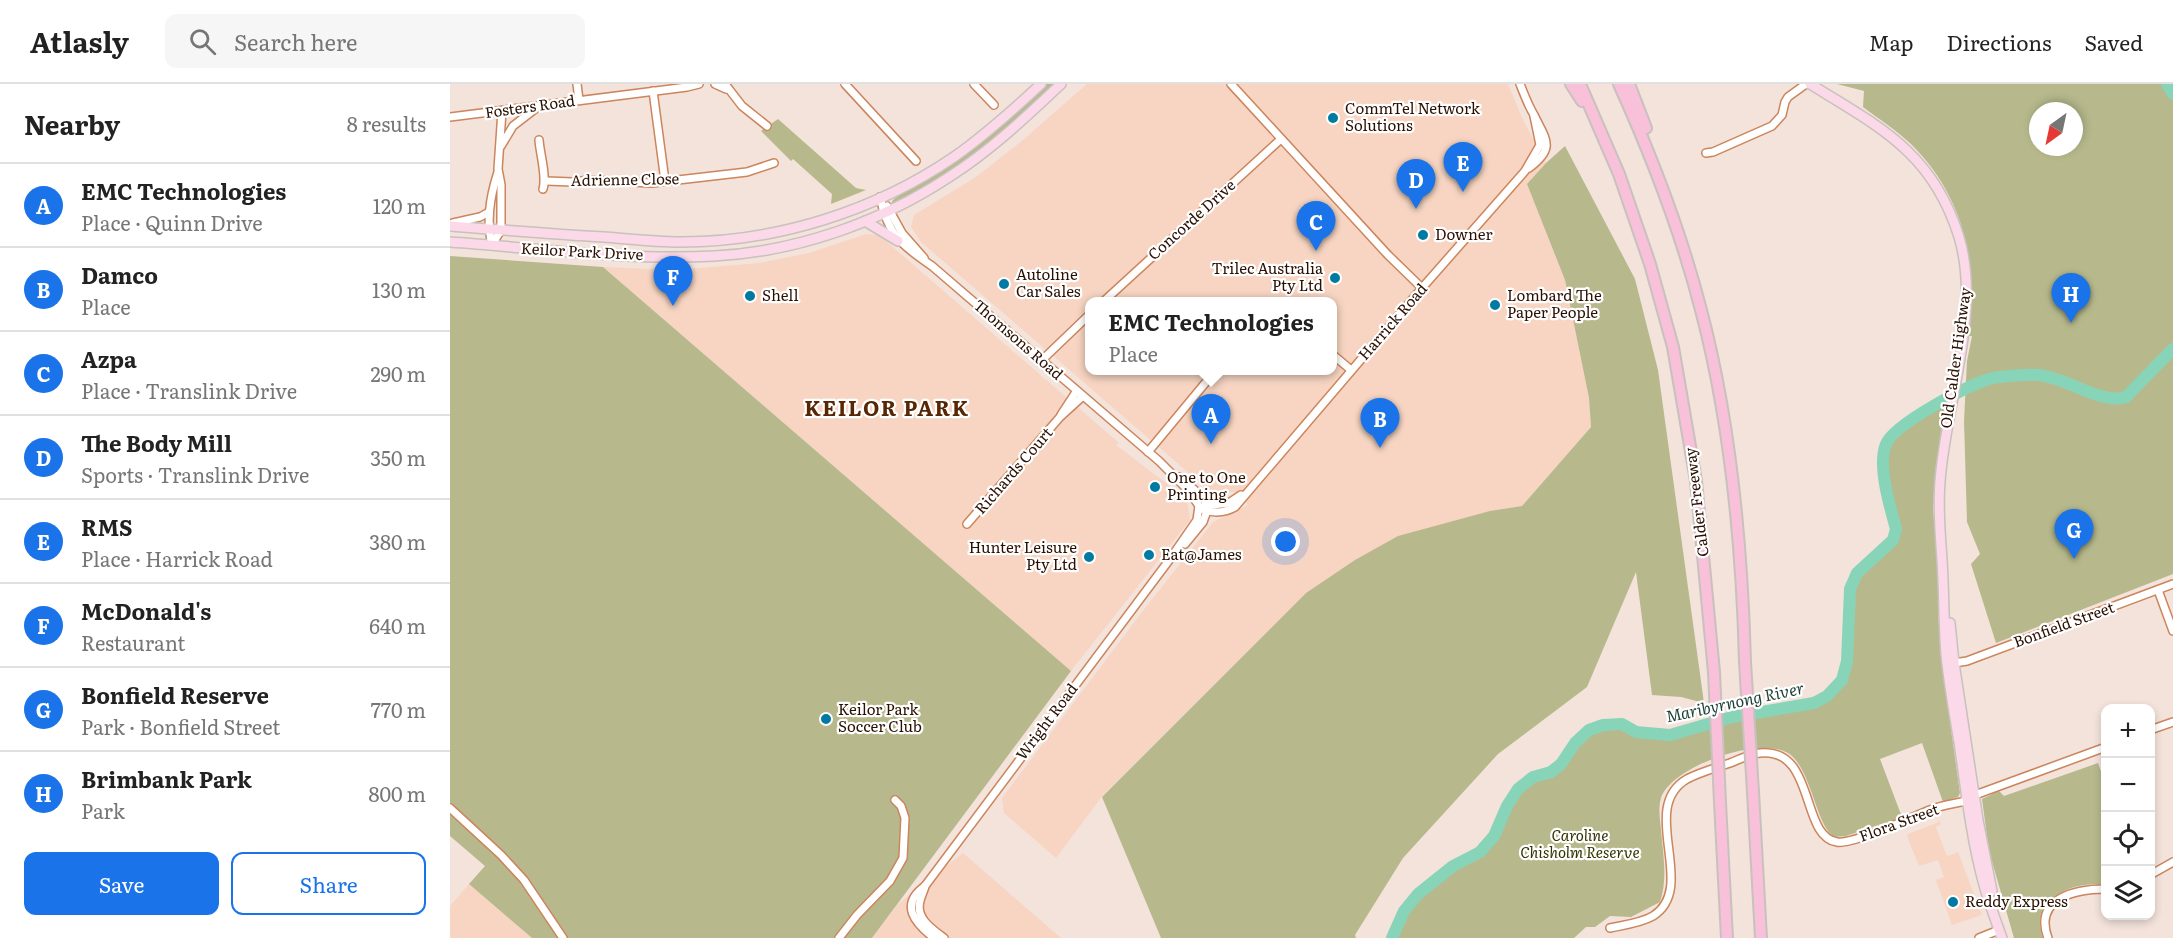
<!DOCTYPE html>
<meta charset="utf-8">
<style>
body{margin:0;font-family:Literata,serif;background:#f6f6f6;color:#222}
.controls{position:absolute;right:18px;bottom:18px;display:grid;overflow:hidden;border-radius:12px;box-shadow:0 3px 9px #0003}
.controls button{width:54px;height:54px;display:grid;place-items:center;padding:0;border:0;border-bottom:2px solid #e0e0e0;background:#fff;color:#222;font:30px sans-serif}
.compass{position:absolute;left:1579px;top:18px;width:54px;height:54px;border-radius:50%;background:#fff;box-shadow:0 3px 9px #0003;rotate:213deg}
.you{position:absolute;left:836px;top:458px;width:21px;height:21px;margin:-15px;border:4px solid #fff;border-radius:50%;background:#1a73e8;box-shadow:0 0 0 9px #1a73e833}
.badge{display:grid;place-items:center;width:39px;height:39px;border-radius:50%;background:#1a73e8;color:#fff;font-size:20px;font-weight:700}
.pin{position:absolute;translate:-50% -50px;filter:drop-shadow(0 2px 3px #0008)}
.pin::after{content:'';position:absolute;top:32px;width:21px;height:18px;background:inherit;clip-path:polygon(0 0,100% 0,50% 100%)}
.popup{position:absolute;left:635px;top:213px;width:252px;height:78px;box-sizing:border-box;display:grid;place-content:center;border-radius:12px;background:#fff;filter:drop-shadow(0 2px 4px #0005);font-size:20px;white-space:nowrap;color:#767676}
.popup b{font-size:22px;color:#222}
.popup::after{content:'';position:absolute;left:50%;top:100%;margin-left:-12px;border:12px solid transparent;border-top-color:#fff}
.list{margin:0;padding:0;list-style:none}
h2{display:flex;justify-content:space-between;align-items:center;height:78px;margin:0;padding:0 24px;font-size:26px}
h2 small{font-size:20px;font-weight:400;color:#767676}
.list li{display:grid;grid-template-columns:39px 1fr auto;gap:18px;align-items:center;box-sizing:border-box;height:84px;padding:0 24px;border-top:2px solid #e0e0e0}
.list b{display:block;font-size:22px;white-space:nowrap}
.list p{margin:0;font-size:20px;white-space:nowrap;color:#767676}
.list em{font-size:20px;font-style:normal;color:#767676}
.actions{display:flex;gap:12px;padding:18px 24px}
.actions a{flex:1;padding:14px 0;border:2px solid #1a73e8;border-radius:12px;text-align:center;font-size:21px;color:#1a73e8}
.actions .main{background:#1a73e8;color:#fff}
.icon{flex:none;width:33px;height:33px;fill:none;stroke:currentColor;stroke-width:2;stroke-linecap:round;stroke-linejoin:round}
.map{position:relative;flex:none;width:1723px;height:854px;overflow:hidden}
header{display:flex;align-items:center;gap:36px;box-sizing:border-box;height:84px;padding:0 30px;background:#fff;border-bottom:2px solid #e0e0e0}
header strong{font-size:28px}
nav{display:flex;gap:33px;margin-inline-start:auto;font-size:21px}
.search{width:420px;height:54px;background:#f6f6f6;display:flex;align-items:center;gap:15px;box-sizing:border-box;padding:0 21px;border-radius:12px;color:#767676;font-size:22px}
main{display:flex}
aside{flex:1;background:#fff}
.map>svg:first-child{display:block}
.built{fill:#f7d5c2;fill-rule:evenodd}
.green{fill:#b7b98c;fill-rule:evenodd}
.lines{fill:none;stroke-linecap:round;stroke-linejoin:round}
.river{stroke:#88d4b9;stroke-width:12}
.minor-casing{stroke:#cc855c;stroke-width:10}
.major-casing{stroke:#c8c1bd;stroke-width:12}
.highway-casing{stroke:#c8c1bd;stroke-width:14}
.minor{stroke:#fff;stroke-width:7}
.major{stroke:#fbd9e8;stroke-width:9}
.highway{stroke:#f8c0d9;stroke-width:10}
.highway-bridge-casing{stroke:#c8c1bd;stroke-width:14;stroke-linecap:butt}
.highway-bridge{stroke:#f8c0d9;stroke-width:10}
.poi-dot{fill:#017aa2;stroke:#fff;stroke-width:2}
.labels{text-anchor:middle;stroke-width:4.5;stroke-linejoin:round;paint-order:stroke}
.street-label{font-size:15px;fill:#2b1002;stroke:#fff}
.poi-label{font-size:15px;fill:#2b1002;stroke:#fff;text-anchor:start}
.park-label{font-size:15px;font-style:italic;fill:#330;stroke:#fff}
.water-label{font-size:16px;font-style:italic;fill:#1b3f33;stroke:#fff}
.district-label{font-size:21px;font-weight:bold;letter-spacing:1.5px;fill:#572705;stroke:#fff}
</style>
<header>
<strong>Atlasly</strong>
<div class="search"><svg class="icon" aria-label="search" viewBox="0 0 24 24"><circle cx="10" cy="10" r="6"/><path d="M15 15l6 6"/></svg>Search here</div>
<nav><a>Map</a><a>Directions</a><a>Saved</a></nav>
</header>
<main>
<aside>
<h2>Nearby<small>8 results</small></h2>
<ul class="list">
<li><span class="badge">A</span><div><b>EMC Technologies</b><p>Place · Quinn Drive</p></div><em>120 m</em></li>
<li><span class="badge">B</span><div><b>Damco</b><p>Place</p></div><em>130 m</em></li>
<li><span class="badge">C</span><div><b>Azpa</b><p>Place · Translink Drive</p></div><em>290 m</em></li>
<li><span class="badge">D</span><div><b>The Body Mill</b><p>Sports · Translink Drive</p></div><em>350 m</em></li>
<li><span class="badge">E</span><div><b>RMS</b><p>Place · Harrick Road</p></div><em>380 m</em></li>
<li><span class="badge">F</span><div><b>McDonald's</b><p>Restaurant</p></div><em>640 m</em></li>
<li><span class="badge">G</span><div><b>Bonfield Reserve</b><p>Park · Bonfield Street</p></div><em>770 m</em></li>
<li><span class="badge">H</span><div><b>Brimbank Park</b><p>Park</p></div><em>800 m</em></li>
</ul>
<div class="actions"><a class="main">Save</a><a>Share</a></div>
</aside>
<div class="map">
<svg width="1723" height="854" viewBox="0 0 1723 854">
<rect width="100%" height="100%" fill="#f3e3db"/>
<g class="built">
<path d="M637 0H1058L1073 36 1096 79 1077 100 1115 196 1139 314 1141 343 1072 422 1040 427 856 509 653 711 606 774 554 729 552 714 692 528 763 438 798 421 784 408 762 409 471 158 461 143 464 131 526 93 573 56ZM640 218H882V286H640Z"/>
<path d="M416 150 429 151 669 359 666 361 737 415 740 436 621 587 153 183 226 186 309 179 359 169Z"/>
<path d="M1488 733 1491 740 1486 743 1496 770 1498 772 1508 768 1532 831 1502 841 1486 796 1494 793 1488 776 1469 782 1457 752 1458 750 1489 738Z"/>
<path d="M513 769 611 854H422L448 820Z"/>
<path d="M19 800 82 854H0V822Z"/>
</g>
<g class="green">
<path d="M596 0H606C559 43 502 98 441 120L443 116 452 109 549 43Z"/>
<path d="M1387 0H1723V490L1546 559 1521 480 1530 470 1517 438 1514 337 1517 277 1522 252H1518C1530 181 1513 111 1461 60 1446 46 1429 35 1413 23L1414 7ZM1588 27H1624V63H1588Z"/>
<path d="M328 35 406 104 416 106 381 120 382 110 343 75 341 77 311 47Z"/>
<path d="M1115 62 1185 195 1208 286 1254 619 1231 613 1202 611 1186 488 1137 603 1048 670 953 774 905 851 906 854H711L652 713 856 509 905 476 948 452 1040 427 1072 422 1141 343 1139 314 1115 196 1077 100 1096 79Z"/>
<path d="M0 172 153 183 621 587 422 854H82L19 800 35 782 0 752Z"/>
<path d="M1497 315 1485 388 1483 425 1491 521 1488 531 1493 588 1510 709 1508 713 1493 718 1472 659 1430 675 1452 733 1396 752 1384 753C1367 742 1362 692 1343 673 1318 647 1221 682 1211 714 1208 724 1210 735 1211 746 1213 771 1218 794 1210 818L1181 833 1160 832 1145 843H1136L1124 854H942L954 827 968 810 1003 782 1030 768 1044 752 1057 722 1068 705 1083 693 1102 688 1111 680 1125 659 1139 646 1153 641 1172 640 1186 648 1220 651 1282 633 1364 619 1377 612 1392 596 1397 577 1400 505 1407 489 1443 456 1446 445C1440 424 1428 384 1435 363 1441 344 1479 323 1497 315Z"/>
<path d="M1648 679 1655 699V801C1623 796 1579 815 1593 854H1564L1539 767 1532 715 1549 707 1554 712Z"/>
</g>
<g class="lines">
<g class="river">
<path d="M1717 0 1723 10"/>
<path d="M942 854 954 827 968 810 1003 782 1030 768 1044 752 1057 722 1068 705 1083 693 1101 688 1111 680 1125 659 1139 646 1153 641 1172 640 1186 648 1220 651 1282 633 1364 619 1377 612 1392 596 1397 577 1400 505 1407 489 1443 456 1446 445C1440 423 1427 381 1436 360 1444 340 1517 302 1539 295 1551 292 1577 290 1589 291 1619 294 1650 321 1676 313L1723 265"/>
</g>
<defs>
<g id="minor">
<path d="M127 0 129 16"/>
<path d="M265 0 276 5"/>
<path d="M275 0 292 22 317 42"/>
<path d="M395 0 466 77"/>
<path d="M524 0 544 21"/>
<path d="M781 0 938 171 972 204"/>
<path d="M1070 0C1074 10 1078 21 1084 31 1096 56 1106 64 1079 84"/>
<path d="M203 7 215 97"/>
<path d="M0 33 237 3 249 0"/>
<path d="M89 56C90 70 97 93 93 105"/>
<path d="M51 62 63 42 85 25"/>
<path d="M1256 69 1263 68 1322 42 1332 31 1335 18 1338 13 1356 0"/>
<path d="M96 97 123 98 140 96 202 99 297 88 324 79"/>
<path d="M430 113C438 151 451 161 482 182L709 377 739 407 749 422 747 436 720 475 475 802C449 821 465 839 484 854"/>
<path d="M437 122 452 149 474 174"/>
<path d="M3 139 30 133 39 128"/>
<path d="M42 161 51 146V101L48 85 52 27"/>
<path d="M42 161C36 137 40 112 48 88"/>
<path d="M653 218 831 55"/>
<path d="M882 270 901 286"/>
<path d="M591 277 640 230"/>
<path d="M611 331 626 308"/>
<path d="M698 368 766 286"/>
<path d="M729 393 753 413 758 424 753 438 735 460"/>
<path d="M754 422 779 419 791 411"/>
<path d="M749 424C761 429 773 430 785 423L972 204 1075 87 1090 61 1084 32"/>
<path d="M517 440 610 333 632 313"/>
<path d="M1708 506 1723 547"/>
<path d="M1504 579 1517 577 1723 500"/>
<path d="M1700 646 1723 638"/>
<path d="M1525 711 1656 663"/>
<path d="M0 724 51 771 74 796 113 854"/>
<path d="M1700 791 1723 778"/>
<path d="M475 802C474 807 471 812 470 817 465 834 482 845 494 854"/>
<path d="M1160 844C1174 841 1191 839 1203 832 1249 803 1187 724 1237 695 1250 688 1266 684 1280 679 1290 675 1300 670 1310 669 1366 663 1350 753 1387 758 1403 761 1466 731 1485 724 1495 721 1506 719 1516 717"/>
<path d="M389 854 407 831 440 797 453 774 455 734 451 722 445 716"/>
<path d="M1529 854 1549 846"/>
<path d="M1598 854C1583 814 1626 805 1656 805"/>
</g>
<g id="major">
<path d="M1360 0C1430 43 1483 69 1509 153 1532 229 1495 321 1490 398 1487 430 1492 463 1493 496 1494 521 1494 546 1496 571 1499 600 1504 629 1509 658 1516 706 1521 754 1534 801 1539 819 1546 837 1552 854"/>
<path d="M415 137 448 157"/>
<path d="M0 142C51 146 102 150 154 153 179 155 205 158 231 158 327 158 425 127 504 73 535 51 563 26 591 0"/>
<path d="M0 158C88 164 176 177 264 172 346 168 431 138 499 93 540 67 576 33 611 0"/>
<path d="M1500 539 1504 579 1528 736 1542 807"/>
</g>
<g id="highway">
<path d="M1121 0 1132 17"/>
<path d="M1130 0 1169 90 1200 180 1223 263 1246 397 1264 588"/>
<path d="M1169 0C1202 73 1231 148 1251 226 1281 340 1292 460 1295 578"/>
<path d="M1179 0 1196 44"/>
<path d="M1303 708 1311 854"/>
<path d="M1270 718 1277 854"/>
</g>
</defs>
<use href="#minor" class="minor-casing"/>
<use href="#major" class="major-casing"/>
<use href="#highway" class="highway-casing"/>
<use href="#minor" class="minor"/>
<use href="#major" class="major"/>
<use href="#highway" class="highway"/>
<defs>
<g id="highway-bridge">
<path d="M1295 578 1303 708"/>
<path d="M1264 588 1270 718"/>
</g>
</defs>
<use href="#highway-bridge" class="highway-bridge-casing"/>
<use href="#highway-bridge" class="highway-bridge"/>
</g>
<g class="poi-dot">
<circle cx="883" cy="34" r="6"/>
<circle cx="973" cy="151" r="6"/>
<circle cx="885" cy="194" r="6"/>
<circle cx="554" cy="200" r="6"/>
<circle cx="300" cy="212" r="6"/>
<circle cx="1045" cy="221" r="6"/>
<circle cx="705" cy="403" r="6"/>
<circle cx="699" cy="471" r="6"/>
<circle cx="639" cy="473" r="6"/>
<circle cx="376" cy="635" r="6"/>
<circle cx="1503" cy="818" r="6"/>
</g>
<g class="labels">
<g class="street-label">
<text transform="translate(80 23) rotate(-8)" y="5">Fosters Road</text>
<text transform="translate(175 96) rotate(-1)" y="5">Adrienne Close</text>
<text transform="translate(742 136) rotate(-42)" y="5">Concorde Drive</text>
<text transform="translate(132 168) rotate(3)" y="5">Keilor Park Drive</text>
<text transform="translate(943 238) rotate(-49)" y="5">Harrick Road</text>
<text transform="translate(568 256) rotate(41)" y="5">Thomsons Road</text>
<text transform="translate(1506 274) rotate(-82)" y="5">Old Calder Highway</text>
<text transform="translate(564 387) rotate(-49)" y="5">Richards Court</text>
<text transform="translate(1247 418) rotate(-97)" y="5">Calder Freeway</text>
<text transform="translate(1614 541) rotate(-20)" y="5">Bonfield Street</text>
<text transform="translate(597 638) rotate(-53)" y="5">Wright Road</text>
<text transform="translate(1449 739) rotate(-20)" y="5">Flora Street</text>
</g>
<g class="poi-label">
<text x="895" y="30">CommTel Network<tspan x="895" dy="17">Solutions</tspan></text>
<text x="985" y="156">Downer</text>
<text x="873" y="190" text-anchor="end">Trilec Australia<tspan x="873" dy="17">Pty Ltd</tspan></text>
<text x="566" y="196">Autoline<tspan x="566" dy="17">Car Sales</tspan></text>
<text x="312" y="217">Shell</text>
<text x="1057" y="217">Lombard The<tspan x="1057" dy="17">Paper People</tspan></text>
<text x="717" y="399">One to One<tspan x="717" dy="17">Printing</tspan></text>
<text x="627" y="469" text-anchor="end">Hunter Leisure<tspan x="627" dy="17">Pty Ltd</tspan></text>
<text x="711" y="476">Eat@James</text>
<text x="388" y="631">Keilor Park<tspan x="388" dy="17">Soccer Club</tspan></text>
<text x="1515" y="823">Reddy Express</text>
</g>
<g class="park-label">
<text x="1130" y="757">Caroline<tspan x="1130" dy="17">Chisholm Reserve</tspan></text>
</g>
<g class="water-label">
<text transform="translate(1285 618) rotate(-12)" y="6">Maribyrnong River</text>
</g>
<g class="district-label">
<text x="437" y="332">KEILOR PARK</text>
</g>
</g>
</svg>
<div class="controls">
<button>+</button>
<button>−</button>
<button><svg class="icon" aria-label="locate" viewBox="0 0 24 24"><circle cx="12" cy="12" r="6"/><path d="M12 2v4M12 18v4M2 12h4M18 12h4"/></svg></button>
<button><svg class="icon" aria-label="layers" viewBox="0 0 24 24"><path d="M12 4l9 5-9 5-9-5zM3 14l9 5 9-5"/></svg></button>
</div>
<svg class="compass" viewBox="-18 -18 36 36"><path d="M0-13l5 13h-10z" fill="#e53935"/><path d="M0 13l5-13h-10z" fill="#767676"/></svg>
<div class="you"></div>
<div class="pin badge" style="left:761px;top:360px">A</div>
<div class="popup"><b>EMC Technologies</b>Place</div>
<div class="pin badge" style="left:930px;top:364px">B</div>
<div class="pin badge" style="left:866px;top:167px">C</div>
<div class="pin badge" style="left:966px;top:125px">D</div>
<div class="pin badge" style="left:1013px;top:108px">E</div>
<div class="pin badge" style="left:223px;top:222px">F</div>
<div class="pin badge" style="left:1624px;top:475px">G</div>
<div class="pin badge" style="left:1621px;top:239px">H</div>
</div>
</main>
